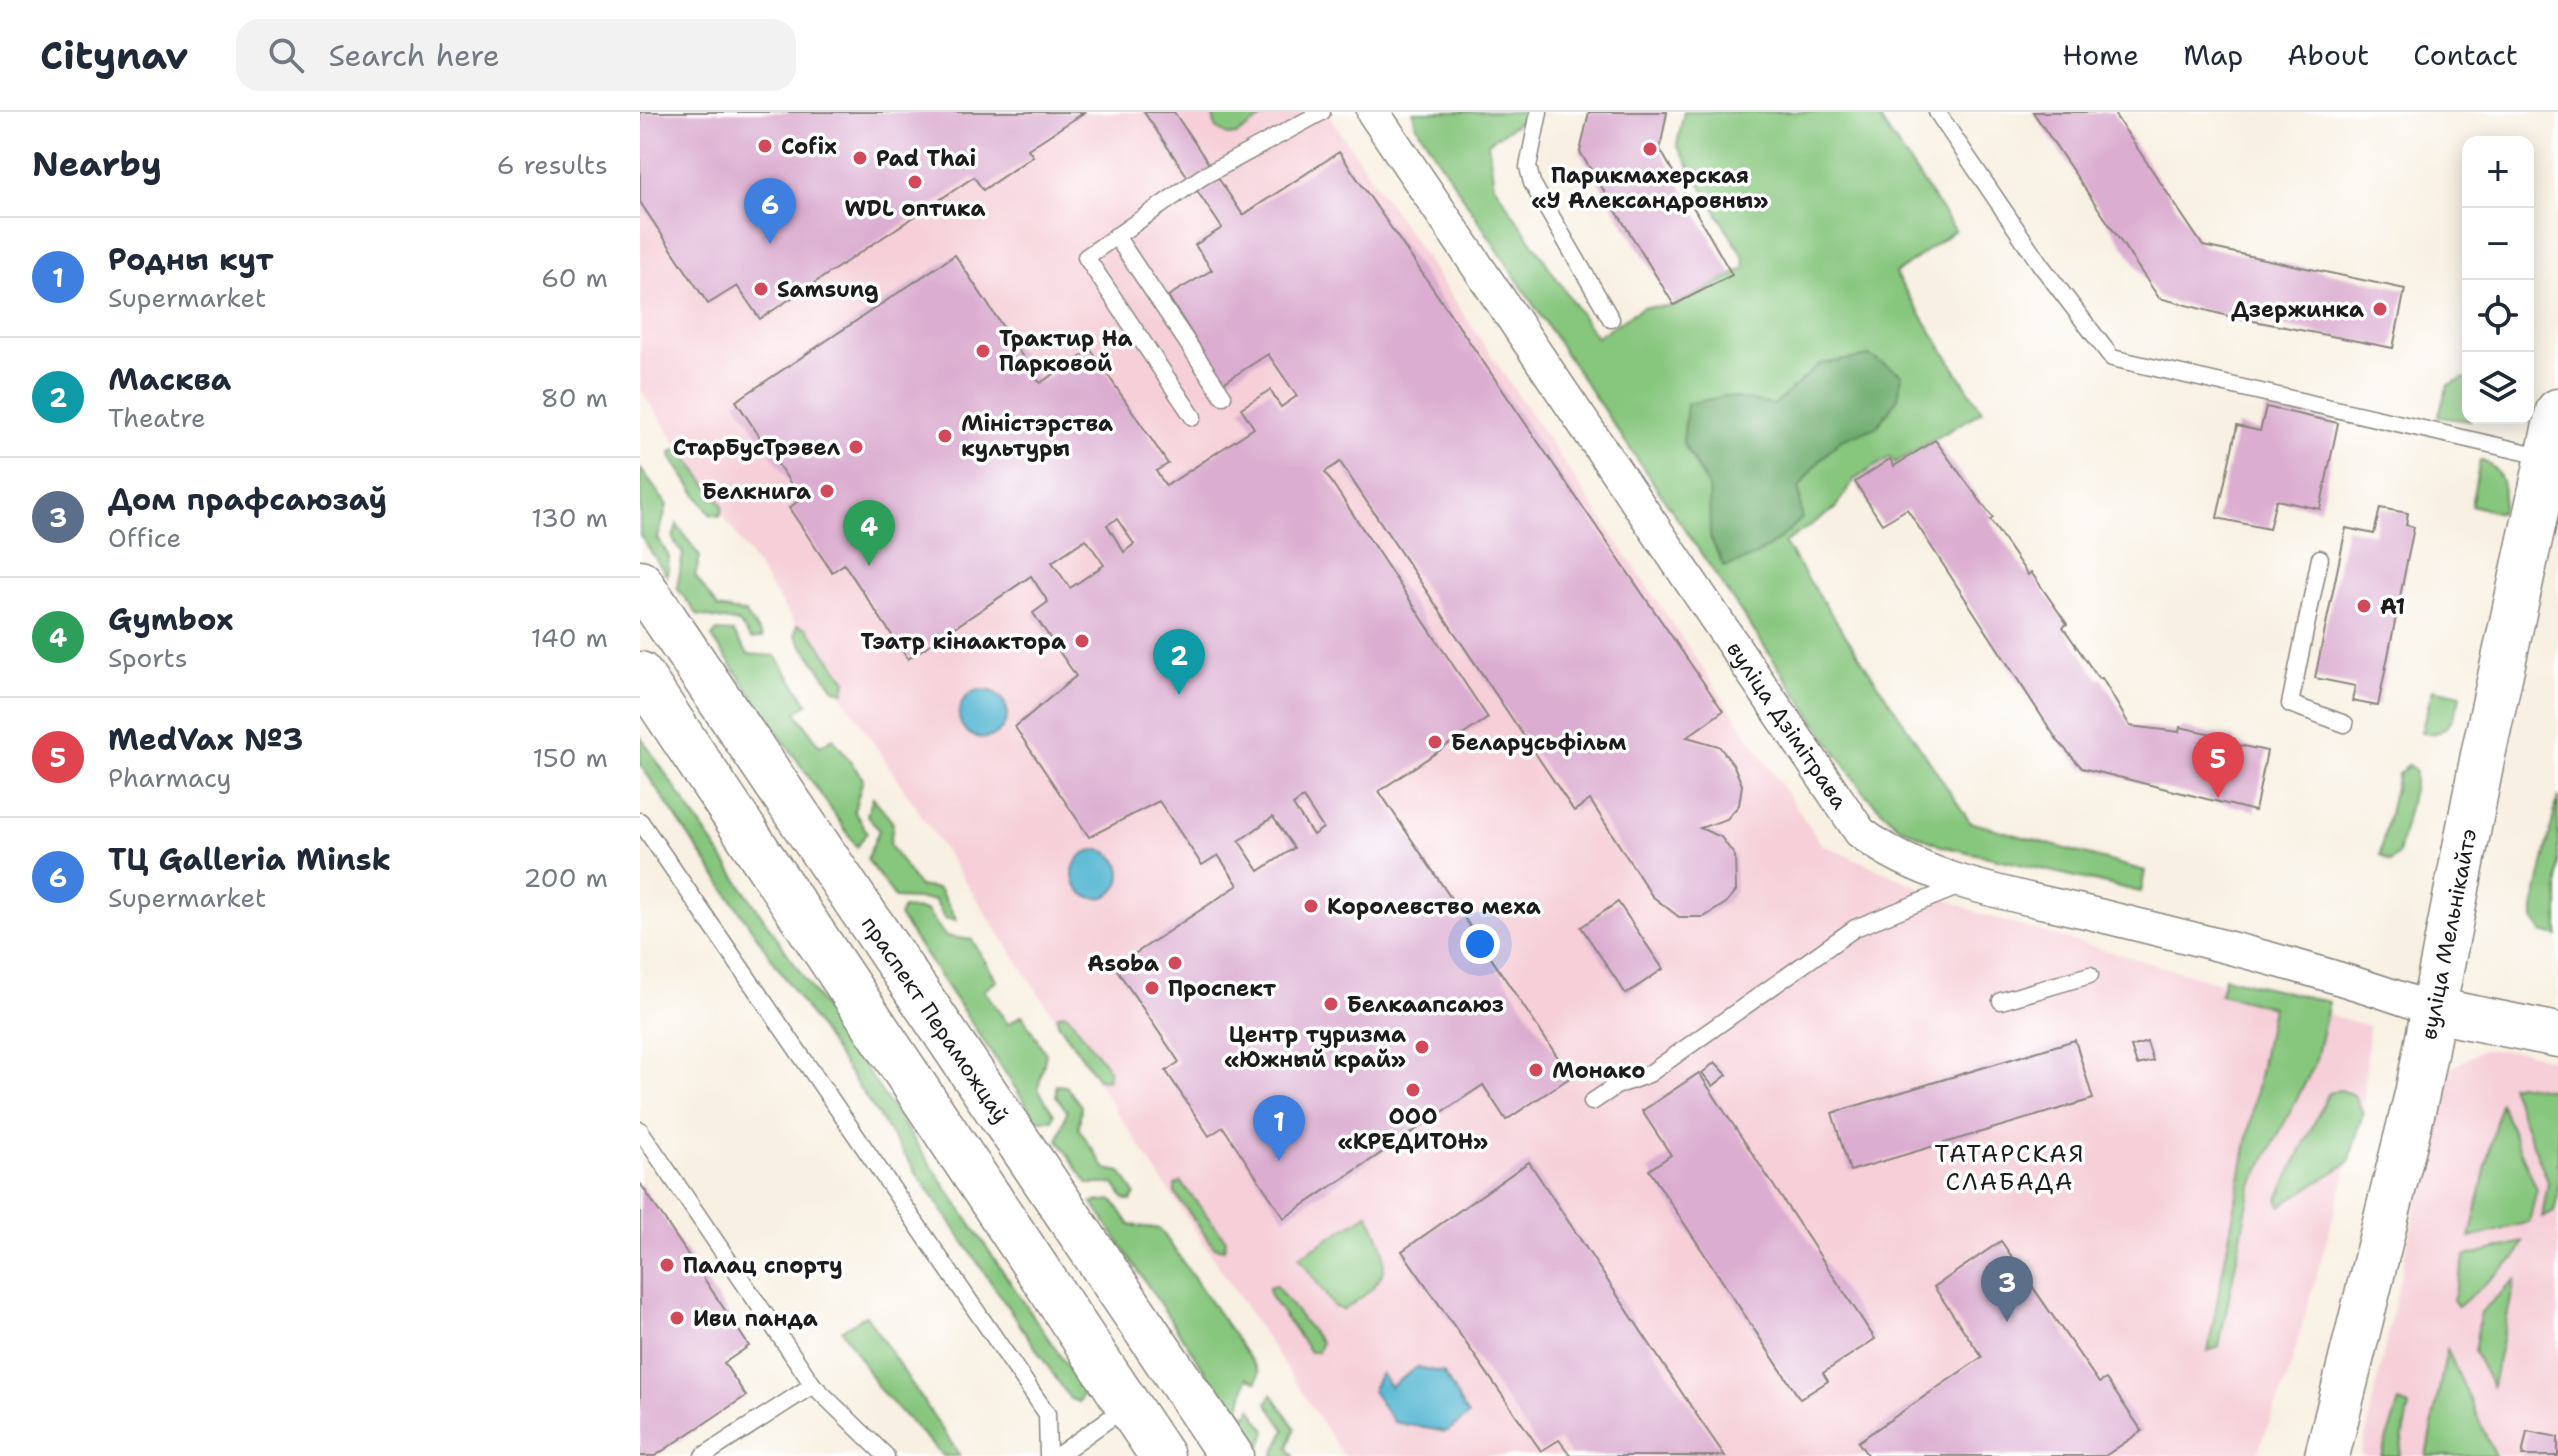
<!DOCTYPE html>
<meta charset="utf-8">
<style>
body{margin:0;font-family:"Shantell Sans",sans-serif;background:#f2f2f3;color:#1f2937}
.controls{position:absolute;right:24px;top:24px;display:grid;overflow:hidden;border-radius:16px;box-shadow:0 4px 20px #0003}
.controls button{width:72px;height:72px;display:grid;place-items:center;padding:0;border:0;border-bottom:2px solid #e0e1e3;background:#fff;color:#1f2937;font:40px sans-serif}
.you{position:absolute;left:840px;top:832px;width:28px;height:28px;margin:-20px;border:6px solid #fff;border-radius:50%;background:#1a73e8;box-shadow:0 0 0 12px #1a73e833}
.badge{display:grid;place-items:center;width:52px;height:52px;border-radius:50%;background:#d1495b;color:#fff;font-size:26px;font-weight:700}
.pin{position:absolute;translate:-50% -66px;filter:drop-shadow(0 2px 4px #0008)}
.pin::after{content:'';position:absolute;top:42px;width:28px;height:24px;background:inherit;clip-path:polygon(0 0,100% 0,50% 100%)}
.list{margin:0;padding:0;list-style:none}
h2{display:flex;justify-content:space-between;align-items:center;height:104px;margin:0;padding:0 32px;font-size:34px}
h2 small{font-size:26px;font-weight:400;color:#747a83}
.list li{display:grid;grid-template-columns:52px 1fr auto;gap:24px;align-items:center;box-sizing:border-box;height:120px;padding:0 32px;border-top:2px solid #e0e1e3}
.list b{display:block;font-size:30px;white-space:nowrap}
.list p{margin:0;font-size:26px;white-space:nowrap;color:#747a83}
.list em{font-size:26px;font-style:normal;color:#747a83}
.icon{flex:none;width:44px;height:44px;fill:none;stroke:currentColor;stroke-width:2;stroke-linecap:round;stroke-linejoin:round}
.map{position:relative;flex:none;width:1918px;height:1344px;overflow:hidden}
header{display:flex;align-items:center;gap:48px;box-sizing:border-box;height:112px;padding:0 40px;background:#fff;border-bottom:2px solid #e0e1e3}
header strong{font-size:38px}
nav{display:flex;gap:44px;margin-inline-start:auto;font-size:28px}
.search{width:560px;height:72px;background:#f2f2f3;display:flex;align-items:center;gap:20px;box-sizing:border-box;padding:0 28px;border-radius:24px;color:#747a83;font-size:30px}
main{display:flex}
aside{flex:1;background:#fff}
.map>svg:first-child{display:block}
.built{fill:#f6cfd8}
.green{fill:#86c67d;stroke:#51714c;stroke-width:2}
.forest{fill:#6cab6c;stroke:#446444;stroke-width:2}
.water{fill:#53b6d2;stroke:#386977;stroke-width:2}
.building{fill:#dbadd0;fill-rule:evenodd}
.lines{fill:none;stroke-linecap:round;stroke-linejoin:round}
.lane-casing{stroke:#8a867f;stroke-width:19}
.street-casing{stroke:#8a867f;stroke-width:35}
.secondary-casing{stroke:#8a867f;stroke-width:47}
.primary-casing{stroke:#8a867f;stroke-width:47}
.lane{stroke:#fff;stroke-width:16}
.street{stroke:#fff;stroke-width:32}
.secondary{stroke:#fff;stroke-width:44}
.primary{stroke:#fff;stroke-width:44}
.poi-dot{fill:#d1495b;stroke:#fff;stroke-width:3}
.labels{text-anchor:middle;stroke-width:7;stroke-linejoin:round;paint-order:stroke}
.poi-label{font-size:22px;font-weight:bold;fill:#1c1c1c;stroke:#fff;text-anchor:start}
.street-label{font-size:22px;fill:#1c1c1c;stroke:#fff}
.neighbourhood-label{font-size:24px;letter-spacing:2px;fill:#1c1c1c;stroke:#fff}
</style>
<header>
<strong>Citynav</strong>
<div class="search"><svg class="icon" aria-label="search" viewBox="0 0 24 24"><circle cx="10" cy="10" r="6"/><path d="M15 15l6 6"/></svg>Search here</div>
<nav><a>Home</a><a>Map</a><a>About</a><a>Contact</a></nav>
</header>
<main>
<aside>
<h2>Nearby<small>6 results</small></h2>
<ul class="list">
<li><span class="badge" style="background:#3f7fe0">1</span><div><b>Родны кут</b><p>Supermarket</p></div><em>60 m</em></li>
<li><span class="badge" style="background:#0f9aa8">2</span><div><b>Масква</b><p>Theatre</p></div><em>80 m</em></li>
<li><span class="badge" style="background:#5c6f8a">3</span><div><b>Дом прафсаюзаў</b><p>Office</p></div><em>130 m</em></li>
<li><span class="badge" style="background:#2e9e5b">4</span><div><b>Gymbox</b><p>Sports</p></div><em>140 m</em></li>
<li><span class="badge" style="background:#e0444e">5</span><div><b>MedVax №3</b><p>Pharmacy</p></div><em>150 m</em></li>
<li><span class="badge" style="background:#3f7fe0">6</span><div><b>ТЦ Galleria Minsk</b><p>Supermarket</p></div><em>200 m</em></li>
</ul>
</aside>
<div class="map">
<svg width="1918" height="1344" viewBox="0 0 1918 1344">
<rect width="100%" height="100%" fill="#fff"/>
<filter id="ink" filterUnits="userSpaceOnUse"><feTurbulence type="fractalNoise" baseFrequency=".0125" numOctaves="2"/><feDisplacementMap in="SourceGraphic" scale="16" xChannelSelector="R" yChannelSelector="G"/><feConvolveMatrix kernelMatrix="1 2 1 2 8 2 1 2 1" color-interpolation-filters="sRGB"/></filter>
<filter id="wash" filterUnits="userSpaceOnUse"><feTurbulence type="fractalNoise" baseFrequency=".006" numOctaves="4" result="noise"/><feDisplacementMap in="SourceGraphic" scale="32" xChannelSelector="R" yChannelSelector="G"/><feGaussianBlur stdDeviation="1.8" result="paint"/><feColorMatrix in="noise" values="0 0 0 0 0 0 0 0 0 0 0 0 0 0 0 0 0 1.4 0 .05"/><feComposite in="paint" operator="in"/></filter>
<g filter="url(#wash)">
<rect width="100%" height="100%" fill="#f8f0e2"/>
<g class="built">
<path d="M0 0H687L1181 732 1340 802 1729 914 1723 1001 1647 1267 1616 1344H704L0 277Z"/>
<path d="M1842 938 1883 939 1918 950V1344H1721L1802 976 1811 956Z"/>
</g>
<g class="green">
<path d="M572 0H631L596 23 589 24 576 16Z"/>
<path d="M773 0H887L885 6 848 31 854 73 956 225 1003 195 1034 194 1105 156 1104 146 1037 33 1044 0H1235L1315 118 1255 162 1342 299 1255 351 1250 345 1214 368 1196 396 1144 431 1330 710 1505 759 1501 780 1301 734 1258 714 1224 681 927 244 776 13Z"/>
<path d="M1824 266H1828L1831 309 1798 305 1808 273Z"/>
<path d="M37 337 43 340 83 394 80 404 70 402 32 347 31 340Z"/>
<path d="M1840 348C1864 357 1868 379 1860 401L1831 393Z"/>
<path d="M0 356 27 393 18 426 29 445 27 464 0 423Z"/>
<path d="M37 412 60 445 55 464 78 496 105 501 123 526 111 527 99 511 58 503 37 476 43 442 33 427Z"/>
<path d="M157 513 167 516 206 569 204 580 194 577 155 523Z"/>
<path d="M77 519 93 520 108 542 136 544 168 592 156 600 180 634 193 626 223 667 214 699 227 720 217 735 72 525Z"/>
<path d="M1793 577 1821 583C1815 604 1807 628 1781 620Z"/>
<path d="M0 624 444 1279 439 1290 430 1287 0 652Z"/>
<path d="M1768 653 1775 658V668L1758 743 1750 750 1740 743 1741 737 1758 662Z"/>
<path d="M1918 684V824L1902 820 1894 808V794Z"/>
<path d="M233 685 253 711 250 733 278 774 299 777 317 808 304 806 295 788 255 786 227 747 239 718 227 703Z"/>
<path d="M263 796 287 799 305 824 332 828 357 869 344 878 368 912 382 903 406 942 398 977 414 1002 412 1008H397L259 804Z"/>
<path d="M1584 865 1689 890 1675 952 1611 1075 1579 1235 1568 1239 1632 895 1580 882Z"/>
<path d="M423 901 429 904 469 958 467 968 458 967 418 911 417 904Z"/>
<path d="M1878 972 1918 979V1083L1914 1100 1902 1106 1908 1070 1870 974Z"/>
<path d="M416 973 426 974 441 994 439 1017 466 1057 481 1060 495 1082 491 1089 484 1087 474 1072H448L418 1028 427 999 416 984Z"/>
<path d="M1701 978 1714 983 1723 1001 1709 1050 1640 1094 1638 1086 1689 980Z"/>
<path d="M1860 991 1897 1077 1889 1110 1830 1126Z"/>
<path d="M541 1070 586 1128 584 1137 574 1135 535 1081V1073Z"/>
<path d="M473 1088 490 1113 520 1117 619 1260 617 1270 607 1265 599 1300 609 1303 611 1296 626 1319 619 1340 452 1090Z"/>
<path d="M728 1102C754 1151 751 1169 703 1198L694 1195 659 1145Z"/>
<path d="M1883 1130 1876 1145 1818 1195 1813 1188 1825 1144Z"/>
<path d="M1875 1168 1852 1274 1834 1239 1841 1200Z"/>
<path d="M635 1173 681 1231 678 1240H670L630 1184 629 1176Z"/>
<path d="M226 1203 320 1344H303L239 1277 202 1218Z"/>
<path d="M1807 1237 1855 1344H1786Z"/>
<path d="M632 1282 655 1316 648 1336 654 1344H633L645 1318 627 1291Z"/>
<path d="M1759 1290 1769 1294 1759 1344H1741Z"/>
</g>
<path class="forest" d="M1230 244 1262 262 1258 286 1237 315 1201 328 1181 347 1159 376 1162 406C1137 431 1119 446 1084 455L1070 425 1069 376 1043 331 1047 292 1085 284 1134 293 1180 252Z"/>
<g class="water">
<circle cx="343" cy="602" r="24"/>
<circle cx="457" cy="762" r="24"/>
<path d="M777 1255 804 1261 828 1304 806 1320 754 1310 732 1279 741 1261 750 1275Z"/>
</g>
<g id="blocks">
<g class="building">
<path d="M0 0H445L388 37 393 44 343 78 334 65 120 207 97 174 68 192 0 90Z"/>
<path d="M504 0H534L603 103 699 40 1083 599 1047 625 1079 634 1094 654 1102 673 1099 693 1087 707 1060 716 1081 725 1095 744 1096 779 1086 791 1064 805H1039L1012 784 950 688 934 699 700 350 685 360 848 606 739 679 931 965 866 1008 843 973 644 1106 583 1015 569 1024 526 959 539 950 475 855 598 773 578 743 562 753 519 689 449 725 375 615 436 564 393 501 408 490 391 464 268 547 204 452 192 460 149 396 161 387 96 289 315 143 400 271 451 238 528 352 516 359 526 374 614 316 601 296 630 278 641 295 657 284 628 242 583 271 528 184 572 158 555 133 582 116ZM477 407 494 432 484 440 467 413ZM446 427 464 453 430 476 412 450ZM663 686 683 716 673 723 653 693ZM633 705 654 736 619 759 599 729Z"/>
<path d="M949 0H1027L1020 37 1092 163 1034 193 940 40Z"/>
<path d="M1393 0H1473L1563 134 1765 177 1753 236 1588 204 1519 186Z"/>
<path d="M1626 295 1698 311 1680 397 1636 388 1629 417 1577 406 1597 314 1620 319Z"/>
<path d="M1295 328 1353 406 1350 408 1388 463 1391 460 1427 512 1423 515 1459 567 1462 566 1490 614 1539 620 1540 615 1595 627 1594 632 1627 639 1615 699 1442 656 1417 628 1267 397 1242 412 1215 370 1250 347 1254 354Z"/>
<path d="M1740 396 1768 401 1766 413 1774 415 1738 594 1712 589 1715 574 1675 566 1706 416 1734 422Z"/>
<path d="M978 790 1023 857 986 882 941 815Z"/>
<path d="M1435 928 1453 987 1210 1059 1192 1001Z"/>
<path d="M1507 930 1513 949 1497 953 1491 935Z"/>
<path d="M1075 950 1087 963 1073 974 1062 961Z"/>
<path d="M1059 961 1235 1227 1183 1261 1188 1269 1160 1287 1009 1058 1031 1043 1002 999Z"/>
<path d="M889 1050 1056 1302 1085 1344H931L919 1328 901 1339 762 1139Z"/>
<path d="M0 1071 109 1234 84 1251 106 1284 15 1344H0Z"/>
<path d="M1361 1129 1459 1271 1466 1267 1502 1319 1465 1344H1228L1218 1330 1342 1245 1294 1175Z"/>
<path d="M1887 1319 1918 1325V1344H1882Z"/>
</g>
</g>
</g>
<g filter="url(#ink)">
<use href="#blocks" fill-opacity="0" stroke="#8a867f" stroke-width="2"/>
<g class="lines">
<defs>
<g id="lane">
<path d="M899 0 888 55 892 71 971 207"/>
<path d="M1297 0 1400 152 1472 246 1906 345"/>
<path d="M476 124 583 284"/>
<path d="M553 305 446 145 562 65 682 0"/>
<path d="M1680 446 1650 592 1705 612"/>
<path d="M0 709 407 1302 408 1344"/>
<path d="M1361 889 1450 863"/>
<path d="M952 990 976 974 1009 962 1215 816 1320 774"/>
<path d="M0 1018 173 1273 246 1344"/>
<path d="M63 1344 173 1273"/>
<path d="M417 1344 487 1294"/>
</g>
<g id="street">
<path id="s1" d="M733 0 1220 720C1288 773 1385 784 1466 805 1577 832 1687 859 1794 898"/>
</g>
<g id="secondary">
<path d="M1794 898 1918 923"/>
<path id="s2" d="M1687 1344 1777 982 1843 643 1918 299"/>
</g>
<g id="primary">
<path id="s3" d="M0 470 591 1344"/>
<path d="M0 562 522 1344"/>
</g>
</defs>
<use href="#lane" class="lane-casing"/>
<use href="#street" class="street-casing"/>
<use href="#secondary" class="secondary-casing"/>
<use href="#primary" class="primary-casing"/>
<use href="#lane" class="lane"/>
<use href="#street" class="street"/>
<use href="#secondary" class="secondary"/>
<use href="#primary" class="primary"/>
</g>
</g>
<g class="poi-dot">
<circle cx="125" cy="34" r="8"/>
<circle cx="1010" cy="37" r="8"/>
<circle cx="220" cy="46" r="8"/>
<circle cx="275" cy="70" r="8"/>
<circle cx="121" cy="177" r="8"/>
<circle cx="1740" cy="197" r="8"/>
<circle cx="343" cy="239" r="8"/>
<circle cx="305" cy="324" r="8"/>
<circle cx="216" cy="335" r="8"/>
<circle cx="187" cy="379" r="8"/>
<circle cx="1724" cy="494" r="8"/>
<circle cx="442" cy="529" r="8"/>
<circle cx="795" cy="630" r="8"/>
<circle cx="671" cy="794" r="8"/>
<circle cx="535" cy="851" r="8"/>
<circle cx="512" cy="876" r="8"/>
<circle cx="691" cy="892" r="8"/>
<circle cx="782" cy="935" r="8"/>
<circle cx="896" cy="958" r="8"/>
<circle cx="773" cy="978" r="8"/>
<circle cx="27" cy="1153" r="8"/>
<circle cx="37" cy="1206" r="8"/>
</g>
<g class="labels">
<g class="poi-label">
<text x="141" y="42">Cofix</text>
<text x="236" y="54">Pad Thai</text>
<text x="1010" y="71" text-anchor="middle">Парикмахерская<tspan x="1010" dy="25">«У Александровны»</tspan></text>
<text x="275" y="104" text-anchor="middle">WDL оптика</text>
<text x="137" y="185">Samsung</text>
<text x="1724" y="205" text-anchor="end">Дзержинка</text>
<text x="359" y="234">Трактир На<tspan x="359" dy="25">Парковой</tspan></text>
<text x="321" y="319">Міністэрства<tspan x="321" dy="25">культуры</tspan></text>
<text x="200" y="343" text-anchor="end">СтарБусТрэвел</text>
<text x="171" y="387" text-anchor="end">Белкнига</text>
<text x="1740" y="502">A1</text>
<text x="426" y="537" text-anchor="end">Тэатр кінаактора</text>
<text x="811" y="638">Беларусьфільм</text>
<text x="687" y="802">Королевство меха</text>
<text x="519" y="859" text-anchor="end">Asoba</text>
<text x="528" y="884">Проспект</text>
<text x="707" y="900">Белкаапсаюз</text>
<text x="766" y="930" text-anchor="end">Центр туризма<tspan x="766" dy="25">«Южный край»</tspan></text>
<text x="912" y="966">Монако</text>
<text x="773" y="1012" text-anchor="middle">ООО<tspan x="773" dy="25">«КРЕДИТОН»</tspan></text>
<text x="43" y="1161">Палац спорту</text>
<text x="53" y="1214">Иви панда</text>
</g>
<g class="street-label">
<text dy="8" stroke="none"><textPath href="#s1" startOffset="740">вуліца Дзімітрава</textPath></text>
<text dy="8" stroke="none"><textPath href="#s2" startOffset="536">вуліца Мельнікайтэ</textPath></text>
<text dy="8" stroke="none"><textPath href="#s3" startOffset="528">праспект Пераможцаў</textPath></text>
</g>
<g class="neighbourhood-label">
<text x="1370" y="1050">ТАТАРСКАЯ<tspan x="1370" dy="28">СЛАБАДА</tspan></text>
</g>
</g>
</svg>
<div class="controls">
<button>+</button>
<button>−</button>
<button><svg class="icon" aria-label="locate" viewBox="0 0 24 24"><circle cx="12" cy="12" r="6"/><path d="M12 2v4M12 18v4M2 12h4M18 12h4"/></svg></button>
<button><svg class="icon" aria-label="layers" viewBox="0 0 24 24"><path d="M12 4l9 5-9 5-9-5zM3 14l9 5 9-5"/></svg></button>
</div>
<div class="you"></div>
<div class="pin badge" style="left:639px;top:1049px;background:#3f7fe0">1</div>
<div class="pin badge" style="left:539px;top:583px;background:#0f9aa8">2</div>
<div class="pin badge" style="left:1367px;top:1210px;background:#5c6f8a">3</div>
<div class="pin badge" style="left:229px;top:454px;background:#2e9e5b">4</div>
<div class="pin badge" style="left:1578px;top:686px;background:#e0444e">5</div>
<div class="pin badge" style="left:130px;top:132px;background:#3f7fe0">6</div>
</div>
</main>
